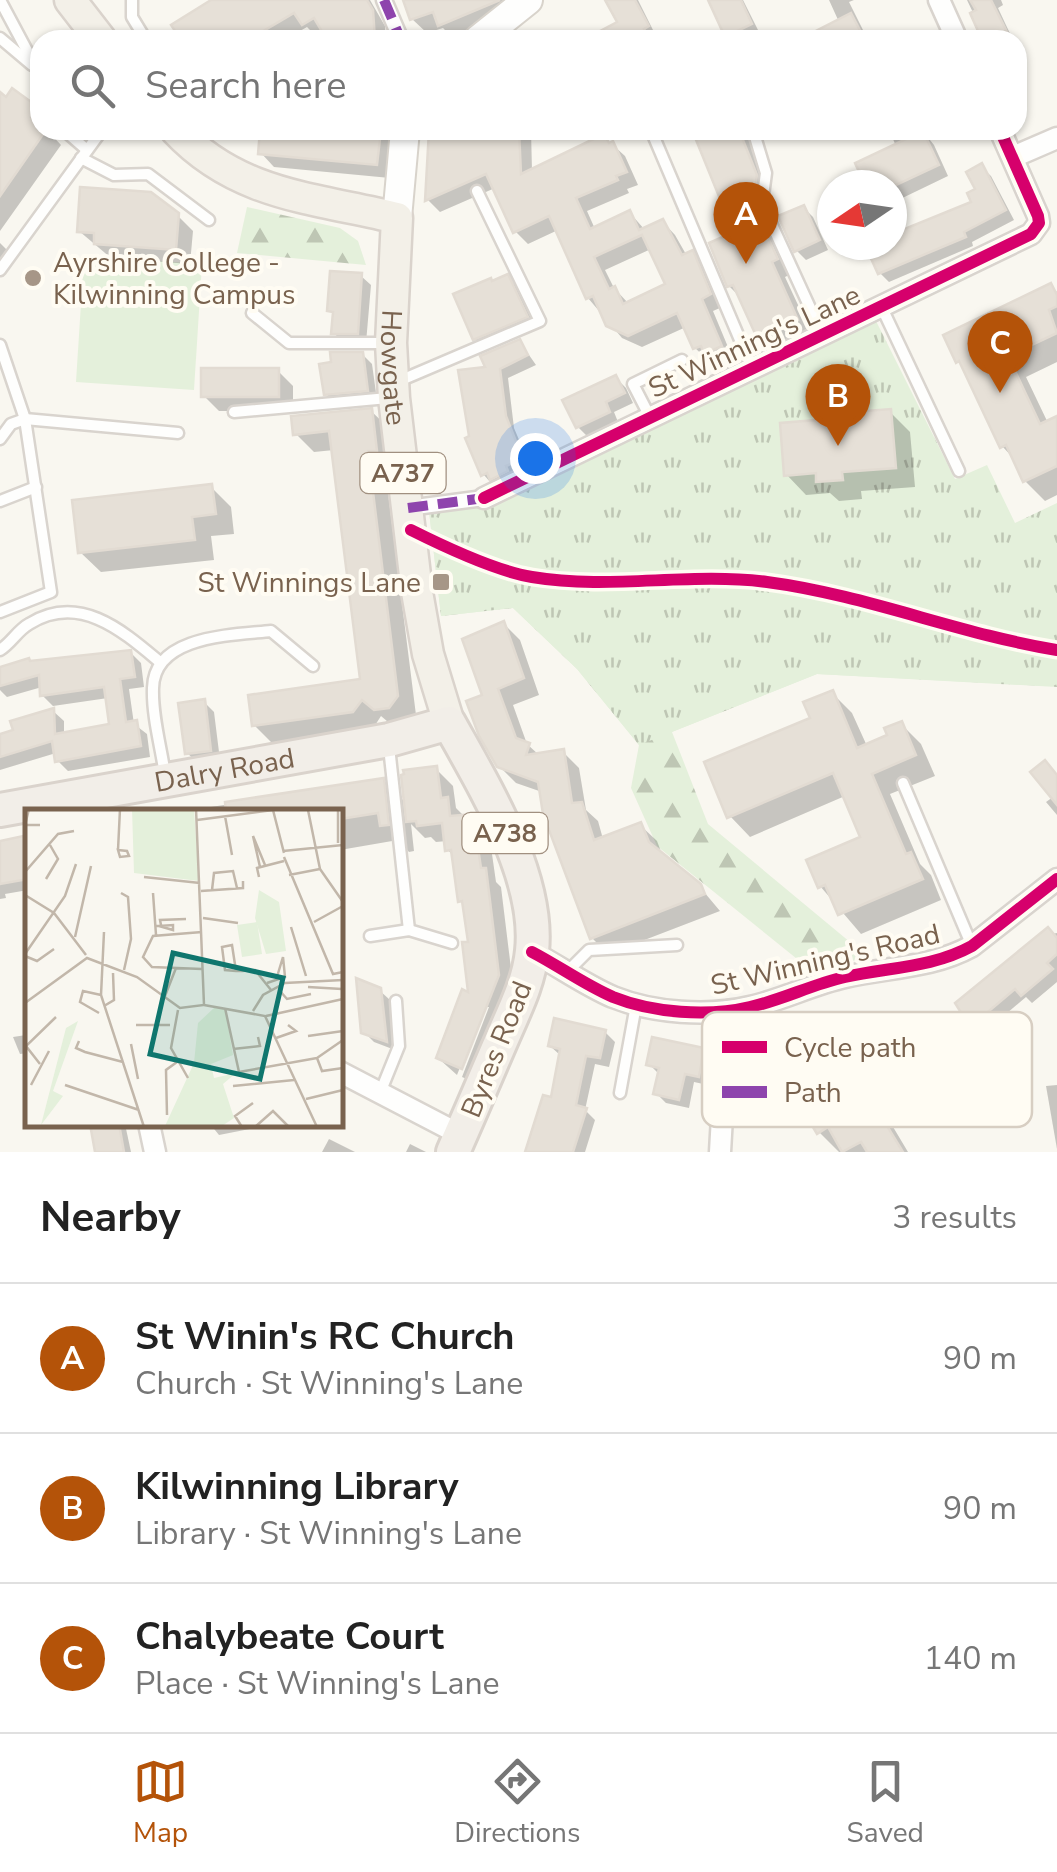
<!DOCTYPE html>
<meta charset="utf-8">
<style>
body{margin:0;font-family:"Nunito Sans",sans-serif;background:#f2f2f2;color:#222}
.compass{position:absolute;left:817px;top:170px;width:90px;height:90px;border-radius:50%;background:#fff;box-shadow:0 2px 8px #0004;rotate:257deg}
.you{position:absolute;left:535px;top:458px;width:35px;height:35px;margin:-25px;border:8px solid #fff;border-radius:50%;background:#1a73e8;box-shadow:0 0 0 15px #1a73e833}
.badge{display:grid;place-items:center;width:65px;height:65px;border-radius:50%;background:#b45309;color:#fff;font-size:32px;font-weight:700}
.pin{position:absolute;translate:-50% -82px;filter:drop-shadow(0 2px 5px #0008)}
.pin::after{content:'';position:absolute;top:52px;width:35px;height:30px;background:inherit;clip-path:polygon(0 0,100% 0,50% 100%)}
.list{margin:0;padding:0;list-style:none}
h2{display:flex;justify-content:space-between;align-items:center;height:130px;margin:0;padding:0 40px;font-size:42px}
h2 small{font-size:32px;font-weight:400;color:#767676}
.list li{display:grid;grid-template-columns:65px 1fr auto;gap:30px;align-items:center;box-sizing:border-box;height:150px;padding:0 40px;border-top:2px solid #e0e0e0}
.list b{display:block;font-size:38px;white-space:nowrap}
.list p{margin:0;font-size:32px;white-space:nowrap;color:#767676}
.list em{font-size:32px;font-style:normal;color:#767676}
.icon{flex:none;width:55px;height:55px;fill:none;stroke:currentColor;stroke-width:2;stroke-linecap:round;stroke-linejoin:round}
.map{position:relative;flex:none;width:1057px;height:1152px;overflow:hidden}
.search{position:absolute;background:#fff;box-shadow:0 2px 8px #0004;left:30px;right:30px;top:30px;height:110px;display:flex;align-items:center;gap:25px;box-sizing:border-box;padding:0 35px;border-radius:30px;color:#767676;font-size:38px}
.sheet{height:580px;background:#fff}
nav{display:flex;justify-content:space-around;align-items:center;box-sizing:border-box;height:140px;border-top:2px solid #e0e0e0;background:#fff;font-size:28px;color:#767676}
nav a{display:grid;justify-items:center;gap:5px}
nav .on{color:#b45309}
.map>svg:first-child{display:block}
.forest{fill:url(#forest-firs)}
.park{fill:url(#park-tufts)}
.garden{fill:#e4f0db}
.shadow{fill:#0003;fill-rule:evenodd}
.building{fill:#e6e0d7;stroke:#e2dbd2;stroke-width:2.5;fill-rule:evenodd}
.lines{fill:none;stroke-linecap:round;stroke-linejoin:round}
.service-casing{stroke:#d9d4ce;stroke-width:15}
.pedestrian-casing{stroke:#d9d4ce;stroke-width:19}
.minor-casing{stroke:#d9d4ce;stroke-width:25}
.secondary-casing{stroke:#d8d3cb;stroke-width:32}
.primary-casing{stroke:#dad3cc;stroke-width:35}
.trunk-casing{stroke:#dad3cc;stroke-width:38}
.service{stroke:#fefefd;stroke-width:10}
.pedestrian{stroke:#fefefd;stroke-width:14}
.minor{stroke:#fefefd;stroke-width:20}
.secondary{stroke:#fefefd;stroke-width:28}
.primary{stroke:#f3f0e8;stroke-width:30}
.trunk{stroke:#f2eee8;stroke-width:32}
.quiet{stroke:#8e44ad;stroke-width:10;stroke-dasharray:20 10;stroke-linecap:butt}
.cycleway-casing{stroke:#fffcf3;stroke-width:19}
.cycleway{stroke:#d6006c;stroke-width:12}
.poi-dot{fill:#a69687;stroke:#fffcf3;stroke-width:4}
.labels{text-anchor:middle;stroke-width:8;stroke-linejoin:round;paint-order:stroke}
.shield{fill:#fffcf3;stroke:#a19080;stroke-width:2.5}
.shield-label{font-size:25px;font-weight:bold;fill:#79624e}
.poi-label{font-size:28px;fill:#79624e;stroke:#fffcf3;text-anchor:start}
.street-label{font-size:28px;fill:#79624e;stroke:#fffcf3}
.inset-road{fill:none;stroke:#c2b7aa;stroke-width:2.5}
.view{fill:#0f766e;fill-opacity:0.15;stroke:#0f766e;stroke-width:5}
.inset-edge{fill:none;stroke:#79624e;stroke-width:5}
.key{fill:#fffcf3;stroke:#d7cec2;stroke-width:2.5}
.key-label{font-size:28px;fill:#79624e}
</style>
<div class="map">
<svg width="1057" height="1152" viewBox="0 0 1057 1152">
<defs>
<pattern id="forest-firs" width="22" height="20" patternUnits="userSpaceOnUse" patternTransform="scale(2.5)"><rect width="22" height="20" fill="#e4f0db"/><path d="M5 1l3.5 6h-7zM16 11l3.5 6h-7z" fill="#bec6b4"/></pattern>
<pattern id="park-tufts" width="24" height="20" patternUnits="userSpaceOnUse" patternTransform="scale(2.5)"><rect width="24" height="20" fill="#e4f0db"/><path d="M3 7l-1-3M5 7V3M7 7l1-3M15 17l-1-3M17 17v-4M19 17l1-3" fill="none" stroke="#bec6b4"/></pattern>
</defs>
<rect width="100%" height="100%" fill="#f9f7f0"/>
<g class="forest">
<path d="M247 207 340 228 358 241 366 265 237 253Z"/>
<path d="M429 511 1047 686 817 674 672 732 708 824 868 957 812 971 657 846 631 788 639 745 577 669 513 608 441 616Z"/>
</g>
<path class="park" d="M875 319 955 479 987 465 1015 523 1057 503V687L817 674 639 745 577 669 513 608 441 616 429 511 495 503Z"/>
<path class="garden" d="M84 256 202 264 194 390 76 382Z"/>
<g class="shadow">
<path d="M216 0H370L385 26 386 40H330L326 32 317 37 307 27 284 40H184Z"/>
<path d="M405 0H533L509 19 455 40 443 28 427 33 412 19Z"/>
<path d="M609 0H638L656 36 652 40H604L620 23Z"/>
<path d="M711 0H743L760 34 747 40H732Z"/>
<path d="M829 0H854L849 2 868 40H826L839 22Z"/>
<path d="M967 0H1001L1003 5 998 8 1013 40H986Z"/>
<path d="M534 32 541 40H524Z"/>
<path d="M0 95 37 109 40 112V130H47L61 145 0 231Z"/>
<path d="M263 130H392L390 178 274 167 261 153Z"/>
<path d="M431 130H531L532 171 604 137 625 156 638 185 627 189 629 193 587 211 595 229 630 213 645 230 663 222 675 235 687 256 692 253 705 266 722 307 713 311 733 359 719 365 712 358 708 360 695 348 686 327 642 347 622 338 588 298 558 230 528 244 515 231 495 188 440 212 428 200ZM651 249 669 285 629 304 614 288 605 270Z"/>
<path d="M695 130H748L771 192 769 205 737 213 722 198Z"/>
<path d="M889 130H922L934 145 948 176 892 203V185H869L896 146Z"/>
<path d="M981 167 991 176 1014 220 972 242 973 246 889 282 880 273 873 245H892V237L975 203Z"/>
<path d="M804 208 813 217 828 250 806 260 796 250Z"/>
<path d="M177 215 193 231 190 264 111 258 79 231Z"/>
<path d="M761 227 776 242 791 274 785 277 812 335 775 353 760 338 742 299 729 286 757 229Z"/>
<path d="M0 243 15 258 0 264Z"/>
<path d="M361 276 371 285 366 343H343L334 333 335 316 329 310Z"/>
<path d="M507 277 517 287 536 327 485 348 475 339 493 283Z"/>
<path d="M1051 286 1057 292V362L1026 377 1048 423 1057 419V495L1045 501 1025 481 1015 460 1002 446 965 369 958 361Z"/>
<path d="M520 342 536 365 508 378 514 428 531 468 492 484 483 474 488 369Z"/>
<path d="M362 354 372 364 377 400 336 404 326 394Z"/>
<path d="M278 371 293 386V411H219L204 396Z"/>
<path d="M616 378 626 388 633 403 614 412 618 422 588 437 578 427Z"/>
<path d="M371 411 390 429 394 468 385 469 416 715 407 725 394 727 381 716 372 730 272 743 254 725 362 681 334 450 314 452 296 434Z"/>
<path d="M890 412 910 432 915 487 861 491 862 499 839 501 830 493 806 495 786 474Z"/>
<path d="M211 487 231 507 234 534 211 536 214 560 101 572 80 552Z"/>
<path d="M504 624 520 640 539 695 513 705 527 744 539 755 563 752 579 768 586 810 598 821 603 839 640 825 657 841 663 857 699 886 720 911 608 954 592 938 542 792 516 783 499 766 485 697Z"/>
<path d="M130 652 141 663 144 687 129 689 134 724 147 734 150 757 68 771 57 760 56 753 0 770V736L53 711 64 721V735L112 726 108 698 53 706 42 695V687L7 697 0 690V670Z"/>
<path d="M832 693 852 713 867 746 890 736 901 724 921 744 935 776 890 794 920 864 931 875 941 900 861 934 820 886 863 839 845 796 750 837 730 816Z"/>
<path d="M204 702 214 712 220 760 197 762 187 753Z"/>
<path d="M436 769 453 786 456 808 465 817H472L489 833 496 882 501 887 514 993 479 1084 462 1077 489 1007H484L457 1075 438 1058 471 996 466 906 460 901 454 857 448 850 447 841 436 842 431 837 425 838 411 824 414 851 409 852 398 840 340 850V812H198V809L383 780 407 804Z"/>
<path d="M1057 776V815L1046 802 1053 797Z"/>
<path d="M28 835V890L5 894 6 898 0 899V843Z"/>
<path d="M1057 933V982L1032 1003 1026 997 981 1035 972 1026 1052 934Z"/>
<path d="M379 990 390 1000 395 1050 374 1042 364 1032Z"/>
<path d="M605 1032 615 1042 609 1067 595 1064 585 1110 595 1120 585 1152H527L553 1100 560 1055 550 1046Z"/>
<path d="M26 1035 28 1053 20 1054 13 1037Z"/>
<path d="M703 1051 713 1060 708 1085 694 1082 689 1108 666 1103 656 1093 660 1075 649 1064Z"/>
<path d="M824 1052 842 1069 848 1065 868 1085 908 1152H839L819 1132 814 1102Z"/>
<path d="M1057 1085V1149L1046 1086Z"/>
<path d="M92 1124H125L131 1152H97Z"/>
<path d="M210 1124H276L219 1135Z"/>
<path d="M329 1139 355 1152H322Z"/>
<path d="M410 1144 426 1152H401H406Z"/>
</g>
<g class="building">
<path d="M211 0H367L373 10 375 40H327L314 18 302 25 294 13 248 40H181L171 25Z"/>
<path d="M403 0H500L438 26 433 12 410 20Z"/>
<path d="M605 0H635L649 26 644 29 650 40H583L617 22Z"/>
<path d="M708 0H741L752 24 725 37Z"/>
<path d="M970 0H991L1011 40H982L970 13 976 10Z"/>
<path d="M851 13 865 40H798Z"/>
<path d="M12 88 38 107 31 117 40 124V130H46L0 196V92L6 97Z"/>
<path d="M260 130H381L377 165 258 154Z"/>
<path d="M429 130H519L521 174 604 134 609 143 613 141 627 172 616 176 618 180 576 198 590 229 630 210 639 230 663 219 682 255 693 250 711 294 702 299 722 346 704 354 701 346 693 349 677 313 628 336 606 326 593 296 586 299 549 216 513 233 486 174 425 201ZM642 235 665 284 623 304 615 286 609 289 594 257Z"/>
<path d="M692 130H739L757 175 755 191 738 197 736 193 720 199Z"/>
<path d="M923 131 939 165 896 185H865L855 163Z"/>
<path d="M982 163 1006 210 964 232 966 237 878 274 865 245H892V234L971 202 967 193 975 189 966 172Z"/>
<path d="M80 187 151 192 179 213 176 250 94 244V233L77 232Z"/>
<path d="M804 205 820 240 794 252 778 216Z"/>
<path d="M754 223 756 226 762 224 778 259 772 262 798 320 758 340 733 285 727 287 709 243Z"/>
<path d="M330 271 362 273 358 334H331L333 312 327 311Z"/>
<path d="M508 274 528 317 473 340 453 294 491 278 492 281Z"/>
<path d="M1051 283 1057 295V306L1049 310 1057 333 1008 356 1040 424 1057 416V466L1023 482 1006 445 1000 448 959 361 956 363 943 335Z"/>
<path d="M520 339 528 355 500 369 506 416 523 459 506 466 508 471 490 480 487 473 481 476 465 438 469 436 458 370 485 367 480 356Z"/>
<path d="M330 352H363L368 391 324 395 319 364 331 362Z"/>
<rect x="201" y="368" width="78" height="29"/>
<path d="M616 375 625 393 606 402 610 412 576 428 562 400Z"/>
<path d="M372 408 377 451H368L398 696 389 708 374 710 362 700 353 712 252 726 248 695 360 679 329 431 293 435 291 416Z"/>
<path d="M891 409 896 468 842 472 843 480 816 482V473L784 476 780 423 816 420 815 415Z"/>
<path d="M212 484 216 514 192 517 195 540 78 553 72 500Z"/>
<path d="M504 621 524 678 498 689 516 738 530 743 526 755 564 749 572 803 582 802 594 840 641 822 649 842 701 884 705 894 590 939 543 814 538 782 497 767 479 736 466 701 482 695 462 639Z"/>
<path d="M131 650 135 677 120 679 126 722 137 720 141 746 55 762 52 741 0 757V734L13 730 10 721 54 708 55 734 109 724 104 687 40 696 39 675 0 686V667L29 658 30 661Z"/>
<path d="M833 690 857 748 887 735 884 728 902 721 916 755 872 774 906 854 911 852 923 879 838 915 825 885 818 888 806 860 860 837 833 773 727 818 704 762 810 718 803 702Z"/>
<path d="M205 699 211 751 185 754 178 703Z"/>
<path d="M1045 760 1057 775V805L1030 772Z"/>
<path d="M437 766 441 798 448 797 450 816 473 814 481 868H486L499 975 462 1069 436 1058 462 989 468 992 462 942H468L462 901 458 902 451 850 445 851 442 823 417 826 416 821 406 822 401 775 404 774 403 770Z"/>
<path d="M384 778 389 825 380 826 378 813 340 819V812H226L225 802Z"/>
<path d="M28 835V879L0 884V841Z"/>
<path d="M1048 927 1057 938V954L1047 963 1053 969 1021 996 1015 989 970 1027 955 1003Z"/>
<path d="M356 978 381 988 387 1042 361 1033Z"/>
<path d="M554 1018 606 1030 600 1058 586 1056 576 1105 587 1108 573 1152H525L543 1095 551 1097 560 1049 548 1046Z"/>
<path d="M652 1037 704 1048 699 1077 685 1074 679 1100 653 1094 659 1068 646 1065Z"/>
<path d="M824 1048 837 1069 848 1062 903 1152H867L861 1142 842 1152 828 1127 817 1134 801 1107 810 1102 801 1085 817 1075 807 1059Z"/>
<path d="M90 1124H119L124 1152H95Z"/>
</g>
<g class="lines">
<defs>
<g id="service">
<path d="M0 0 40 75"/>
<path d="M132 0V17L146 40"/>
<path d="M0 38 32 65"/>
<path d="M64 130 87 150"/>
<path d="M651 130 752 368"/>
<path d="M753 130 766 173 762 203 822 334"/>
<path d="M81 158 114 175 148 174 209 220"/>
<path d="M0 270 102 130"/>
<path d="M882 308 959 471"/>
<path d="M252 313 289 343H390"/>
<path d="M0 345 25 419 51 592 0 612"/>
<path d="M399 381 540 321 477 191"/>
<path d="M234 412 388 398"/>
<path d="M650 417 633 384 682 360"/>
<path d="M0 439 11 424 25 419 178 433"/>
<path d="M0 501 36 487"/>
<path d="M0 650C11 643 18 630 29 624 80 592 124 632 161 663"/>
<path d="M389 747 409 930"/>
<path d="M165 775C161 747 152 716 153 688 154 635 234 635 271 631L313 666"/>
<path d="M903 783 972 946"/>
<path d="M370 936 409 930 452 943"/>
<path d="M568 971 589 950 677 945"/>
<path d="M380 1093 399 1046 396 1001"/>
<path d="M620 1093 636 1005"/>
</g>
<g id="pedestrian">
<path d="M384 0 401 40"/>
<path d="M408 508 484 498"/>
</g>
<g id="minor">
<path d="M939 0 957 40"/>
<path d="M1013 157 1057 138"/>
<path d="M484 498 1031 234 1039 223 1038 216 1000 130"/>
<path d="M532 952C559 966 585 985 613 997 653 1013 708 1017 750 1007 782 1000 813 984 845 977 889 967 932 968 972 946L1057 879"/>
<path d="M340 1072 461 1135"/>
<path d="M149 1124 155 1152"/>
<path d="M720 1152 728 1011"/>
</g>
<g id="secondary">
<path d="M478 40 528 0"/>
<path d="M397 218 405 130"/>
</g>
<g id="primary">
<path d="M70 0 101 40"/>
<path id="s1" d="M176 130C238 196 315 198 397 218L391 343 394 398 417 592 428 654 449 723"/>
</g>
<g id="trunk">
<path id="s2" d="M0 810 389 740 449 723C484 786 540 877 532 951 529 982 514 1011 502 1039 486 1076 470 1114 453 1152"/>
</g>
</defs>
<use href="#service" class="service-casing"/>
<use href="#pedestrian" class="pedestrian-casing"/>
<use href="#minor" class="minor-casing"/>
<use href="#secondary" class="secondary-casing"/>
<use href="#primary" class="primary-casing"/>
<use href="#trunk" class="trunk-casing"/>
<use href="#service" class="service"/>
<use href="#pedestrian" class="pedestrian"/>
<use href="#minor" class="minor"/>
<use href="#secondary" class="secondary"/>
<use href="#primary" class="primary"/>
<use href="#trunk" class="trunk"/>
<g class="quiet">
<path d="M384 0 401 40"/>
<path d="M408 508 484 498"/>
</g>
<defs>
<g id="cycleway">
<path d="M484 498 1031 234 1039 223 1038 216 1000 130"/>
<path d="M411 530C443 546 496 571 532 577 610 590 689 572 767 582 866 595 959 634 1057 650"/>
<path d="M532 952C559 966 585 985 613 997 653 1013 708 1017 750 1007 782 1000 813 984 845 977 889 967 932 968 972 946L1057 879"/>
</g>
</defs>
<use href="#cycleway" class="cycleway-casing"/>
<use href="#cycleway" class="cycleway"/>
</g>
<g class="poi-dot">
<circle cx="33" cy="278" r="10"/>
<rect x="431" y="572" width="20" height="20" rx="5"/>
</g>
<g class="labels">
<g class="shield">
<rect x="360.5" y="453" width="85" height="40" rx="8"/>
<rect x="462.5" y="813" width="85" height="40" rx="8"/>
</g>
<g class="shield-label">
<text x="403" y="482">A737</text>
<text x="505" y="842">A738</text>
</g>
<g class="poi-label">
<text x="53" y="272">Ayrshire College -<tspan x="53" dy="32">Kilwinning Campus</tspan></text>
<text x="421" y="592" text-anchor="end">St Winnings Lane</text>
</g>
<g class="street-label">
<text transform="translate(754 341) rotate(-25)" y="10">St Winning's Lane</text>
<text dy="10" stroke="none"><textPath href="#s1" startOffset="392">Howgate</textPath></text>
<text dy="10" stroke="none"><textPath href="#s2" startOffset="228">Dalry Road</textPath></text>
<text transform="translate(825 959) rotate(-13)" y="10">St Winning's Road</text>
<text transform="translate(496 1049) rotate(-68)" y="10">Byres Road</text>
</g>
</g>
<g transform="translate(25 809)">
<rect width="318" height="318" fill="#f9f7f0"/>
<path d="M53 212 28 282 38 287 16 316 41 219Z" fill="#e4f0db"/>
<path d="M107 0H169L174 72 109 64ZM234 81 254 93 261 142 241 145 230 109ZM190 198 200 199 208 246 186 255 189 269 211 264 198 275 209 309 197 317H140L169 254 173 214Z" fill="#e4f0db"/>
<path d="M232 113 237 145 217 148 212 116Z" fill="#e4f0db"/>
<path class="inset-road" d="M4 0 0 16H15M313 0V34M248 1 259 44M283 1 295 60 318 93M200 7 207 46M172 11 248 1M93 41 95 0M93 41 102 42 104 47 95 48ZM258 42 318 36M259 48 308 165 318 163M235 58 228 27 240 56M0 63 33 25 49 22M264 66 295 60M119 68 175 74M234 68 232 59 259 52M21 70 33 50 25 36M187 81 189 64 208 62 212 79M176 82 218 79V72M96 84 103 88 106 130 99 161M128 84 131 126M0 86 29 104 61 146M178 109 213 114M289 113 318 97M136 116 135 111 161 110M130 117H134L148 116V121L134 117M266 118 281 167M79 123 76 186 119 318M177 123 128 127 118 148 127 158 177 160M50 128 66 57M0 145 40 87 51 55M0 147 12 152 29 140M211 162 207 136 197 138 200 161 211 162H217L230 161 246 181M242 174 260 168 258 148 251 171M283 178 317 180M255 182 262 190 286 185M140 187 151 159M0 194 62 149 112 168 155 199 179 196 171 0M179 196 240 207 292 318M79 197 89 191 88 164M200 199 214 263 292 249M153 201 146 239 163 269M228 202 238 186 260 174 318 171M74 204 55 193 58 182 76 186M241 207 318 190M111 216H145M283 227 318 222M251 229 271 222 263 216M54 232 51 239 60 243 98 253M106 235 113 270M208 240 235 237 233 228M292 249 318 231M292 249 297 262 318 259M15 255 1 237 31 208M6 276 24 242M40 276 114 301M208 277 269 271M281 290 318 281M142 306 141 261 152 253M217 318 210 307 228 294M230 318 248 302 264 318"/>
<path class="view" d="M148 144 258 169 235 270 125 245Z"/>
<rect width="318" height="318" class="inset-edge"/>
</g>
<rect x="702" y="1012" width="330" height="115" rx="15" class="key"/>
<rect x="722" y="1041" width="45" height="12" fill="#d6006c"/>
<rect x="722" y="1086" width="45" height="12" fill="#8e44ad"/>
<g class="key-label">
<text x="784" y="1057">Cycle path</text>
<text x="784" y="1102">Path</text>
</g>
</svg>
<svg class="compass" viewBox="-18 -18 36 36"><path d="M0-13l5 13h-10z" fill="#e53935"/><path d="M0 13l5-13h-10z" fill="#767676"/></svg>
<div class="you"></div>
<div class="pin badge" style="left:746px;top:264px">A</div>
<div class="pin badge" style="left:838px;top:446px">B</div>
<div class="pin badge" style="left:1000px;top:393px">C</div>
<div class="search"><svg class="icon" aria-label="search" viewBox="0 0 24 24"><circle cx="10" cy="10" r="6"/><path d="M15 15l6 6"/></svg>Search here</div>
</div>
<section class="sheet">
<h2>Nearby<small>3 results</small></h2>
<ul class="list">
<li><span class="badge">A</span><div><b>St Winin's RC Church</b><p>Church · St Winning's Lane</p></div><em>90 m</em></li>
<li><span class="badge">B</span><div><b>Kilwinning Library</b><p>Library · St Winning's Lane</p></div><em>90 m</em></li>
<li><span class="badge">C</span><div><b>Chalybeate Court</b><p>Place · St Winning's Lane</p></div><em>140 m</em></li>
</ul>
</section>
<nav>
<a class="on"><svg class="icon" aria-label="map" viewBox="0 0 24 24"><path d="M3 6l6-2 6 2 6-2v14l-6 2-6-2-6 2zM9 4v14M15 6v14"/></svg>Map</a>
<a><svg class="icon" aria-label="directions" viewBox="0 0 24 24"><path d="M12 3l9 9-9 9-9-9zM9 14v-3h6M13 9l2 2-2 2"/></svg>Directions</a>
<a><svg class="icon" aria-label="saved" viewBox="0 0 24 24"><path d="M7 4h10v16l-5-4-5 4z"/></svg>Saved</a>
</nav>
